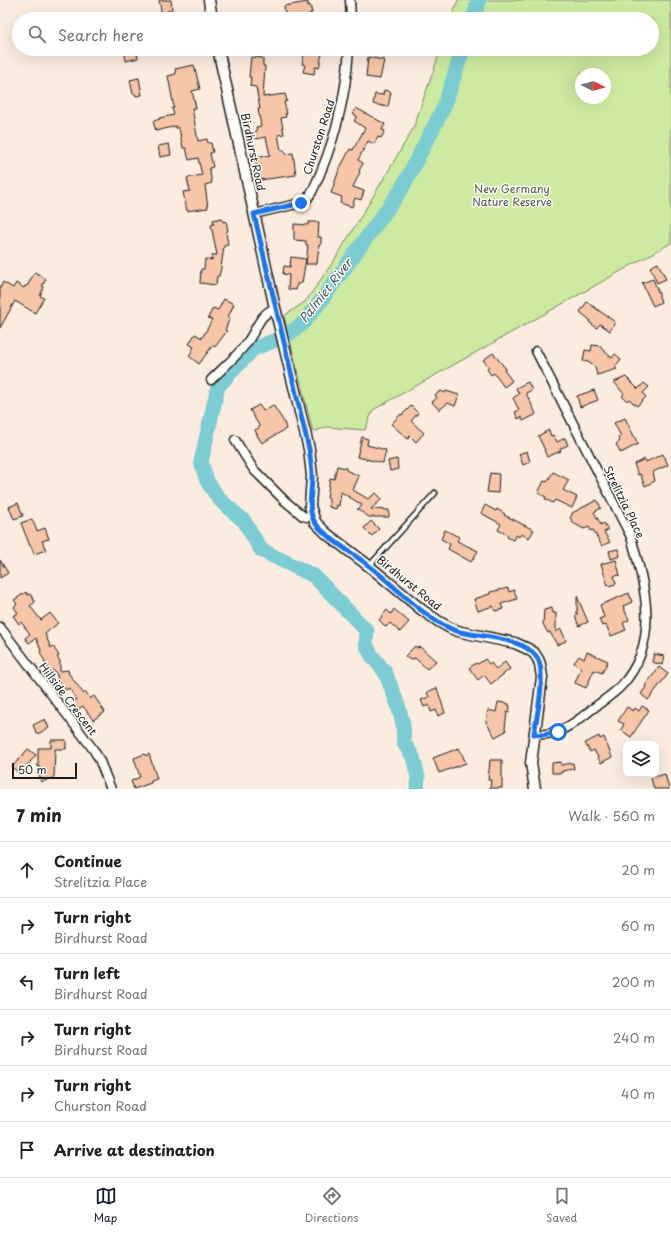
<!DOCTYPE html>
<meta charset="utf-8">
<style>
body{margin:0;font-family:"Playpen Sans",sans-serif;background:#f2f2f2;color:#202124}
.controls{position:absolute;right:12px;bottom:12px;display:grid;overflow:hidden;border-radius:8px;box-shadow:0 4px 16px #0002}
.controls button{width:36px;height:36px;display:grid;place-items:center;padding:0;border:0;border-bottom:1px solid #e0e0e0;background:#fff;color:#202124;font:20px sans-serif}
.compass{position:absolute;left:575px;top:68px;width:36px;height:36px;border-radius:50%;background:#fff;box-shadow:0 4px 16px #0002;rotate:95deg}
.scale{position:absolute;left:12px;bottom:10px;width:65px;box-sizing:border-box;padding-left:4px;border:2px solid #1c1c1c;border-top:0;font-size:11px;line-height:14px;white-space:nowrap;color:#1c1c1c;-webkit-text-stroke:3px #fdfcf7;paint-order:stroke}
.stop{position:absolute;width:12px;height:12px;margin:-9px;border:3px solid #1a73e8;border-radius:50%;background:#fff}
.stop.end{background:#1a73e8;border-color:#fff;box-shadow:0 1px 4px #0008}
.list{margin:0;padding:0;list-style:none}
h2{display:flex;justify-content:space-between;align-items:center;height:52px;margin:0;padding:0 16px;font-size:17px}
h2 small{font-size:13px;font-weight:400;color:#757577}
.list li{display:grid;grid-template-columns:26px 1fr auto;gap:12px;align-items:center;box-sizing:border-box;height:56px;padding:0 16px;border-top:1px solid #e0e0e0}
.list b{display:block;font-size:15px;white-space:nowrap}
.list p{margin:0;font-size:13px;white-space:nowrap;color:#757577}
.list em{font-size:13px;font-style:normal;color:#757577}
.icon{flex:none;width:22px;height:22px;fill:none;stroke:currentColor;stroke-width:2;stroke-linecap:round;stroke-linejoin:round}
.map{position:relative;flex:none;width:671px;height:789px;overflow:hidden}
.search{position:absolute;background:#fff;box-shadow:0 4px 16px #0002;left:12px;right:12px;top:12px;height:44px;display:flex;align-items:center;gap:10px;box-sizing:border-box;padding:0 14px;border-radius:22px;color:#757577;font-size:15px}
.sheet{height:388px;background:#fff}
nav{display:flex;justify-content:space-around;align-items:center;box-sizing:border-box;height:56px;border-top:1px solid #e0e0e0;background:#fff;font-size:11px;color:#757577}
nav a{display:grid;justify-items:center;gap:2px}
nav .on{color:#111827}
.map>svg:first-child{display:block}
.green{fill:#cdeaa1;stroke:#74835e;fill-rule:evenodd}
.lines{fill:none;stroke-linecap:round;stroke-linejoin:round}
.river{stroke:#7bccd3;stroke-width:15}
.building{fill:#f7c5a8;stroke:#1c1c1c}
.service-casing{stroke:#1c1c1c;stroke-width:7}
.minor-casing{stroke:#1c1c1c;stroke-width:11}
.tertiary-casing{stroke:#1c1c1c;stroke-width:13}
.service{stroke:#fdfcf7;stroke-width:4}
.minor{stroke:#fdfcf7;stroke-width:8}
.tertiary{stroke:#fdfcf7;stroke-width:10}
.route{stroke:#1a73e8;stroke-width:5}
.labels{text-anchor:middle;stroke-width:3;stroke-linejoin:round;paint-order:stroke}
.street-label{font-size:11px;fill:#1c1c1c;stroke:#fdfcf7}
.park-label{font-size:11px;fill:#515a44;stroke:#fdfcf7}
.water-label{font-size:12px;font-style:italic;fill:#3d5a5c;stroke:#fdfcf7}
</style>
<div class="map">
<svg width="671" height="789" viewBox="0 0 671 789">
<rect width="100%" height="100%" fill="#fbecdf"/>
<filter id="ink" filterUnits="userSpaceOnUse"><feTurbulence type="fractalNoise" baseFrequency=".025" numOctaves="2"/><feDisplacementMap in="SourceGraphic" scale="8" xChannelSelector="R" yChannelSelector="G"/><feConvolveMatrix kernelMatrix="1 2 1 2 8 2 1 2 1" color-interpolation-filters="sRGB"/></filter>
<g filter="url(#ink)">
<path class="green" d="M458 0H671V243L373 410 365 430 327 427 313 432 284 316 306 301 335 259 374 195 413 129 441 49H652V19H451ZM581 74H605V98H581Z"/>
<g class="lines">
<g class="river">
<path d="M473 19 479 0"/>
<path d="M417 789 418 777 413 757 404 743 403 724 398 705 385 672 372 656 366 644 367 631 314 576 261 550 244 521 219 499 207 481 201 462 218 386 253 349 286 336 302 324 320 302 401 190 444 107 463 49"/>
</g>
</g>
<g class="building">
<path d="M159 0H171L172 9 168 10 169 13 162 15Z"/>
<path d="M308 2V6L310 5 312 13H310V19H286L284 6Z"/>
<path d="M124 49H136L138 58 126 61Z"/>
<path d="M305 49H323L319 68 315 67 314 74 303 72 305 65 302 64Z"/>
<path d="M251 57 263 58V66H265L263 97 285 94 287 101 284 102 287 114H285L286 117 281 118 284 134 278 135 281 150H284L286 154 293 153 296 175 260 180 259 177 255 158 270 155 266 137 256 139 254 132 257 131 256 127 261 126 258 109H260L256 87 250 86 251 77H249Z"/>
<path d="M368 57 384 60 380 79 366 77Z"/>
<path d="M194 65 200 89 192 91 196 108H192L198 141 207 139 208 143H211L213 152 210 153 213 167 209 168 212 183 205 185 208 208 187 211 183 192 190 191 187 178 202 175 198 158 189 160 186 148H183L179 128H176V126L156 131 153 121 160 119 159 118 174 115 172 108H174L168 76 176 74 175 69Z"/>
<path d="M139 78 142 95 136 96 135 94H133L130 80Z"/>
<path d="M384 90 391 92 388 107 373 104 375 94 383 95Z"/>
<path d="M356 108 385 124 382 130 385 131 381 138 378 137 374 144 368 141 358 160 363 163 359 171 360 172 353 187 364 191 361 200 355 198 352 207 340 203 342 197 331 193 339 170 350 149 353 150 365 128 354 121 357 116 353 114Z"/>
<path d="M169 144 171 155 160 157 158 146Z"/>
<path d="M222 218 223 222 226 221 228 231 226 232 228 245 224 246 221 268 219 276H217L216 285 200 283 201 269H204L205 259 212 260V255H217L211 225 214 224 213 220Z"/>
<path d="M309 222H319L318 237H321V245H319L317 264H306L308 245H306V241L294 240V224L308 225Z"/>
<path d="M291 257 306 259 302 283 297 284 296 290 288 289 289 275 283 274 284 266 290 267Z"/>
<path d="M658 263 666 279 657 283 650 267Z"/>
<path d="M35 272 46 279 42 286 44 287 40 296 44 298 35 313 15 301 0 328V288L3 282 13 288 16 283 24 288 25 286H27Z"/>
<path d="M653 279 659 294V296L661 302 653 306 642 283Z"/>
<path d="M224 299 234 304 228 317 230 318 225 330 227 331 215 347 213 345 199 364 189 356 194 347 189 344 195 334 202 338 212 320 208 318 213 308 218 310Z"/>
<path d="M587 302 615 322 610 331 600 324 597 328 589 322 590 320 580 312Z"/>
<path d="M592 345 601 346V348L612 358 615 354 621 359 615 367 617 369 597 375 595 367 588 362 583 361 585 350 591 351Z"/>
<path d="M493 353 506 369 504 370 512 381 504 387 494 373 491 375 487 369 489 367 483 360Z"/>
<path d="M626 377 638 389 644 383 649 387 643 393 646 397 637 406 629 399 627 401 622 396 624 394 614 382Z"/>
<path d="M528 382 532 390 526 393 536 414 535 415 523 421 521 417 518 419 515 412 519 410 513 398 519 394 516 388Z"/>
<path d="M594 390 598 400 580 407 577 396Z"/>
<path d="M441 391 445 393 446 391 459 395 455 406 448 403 439 410 432 402 437 398 435 395Z"/>
<path d="M259 405 263 411 273 405 284 422 286 429 262 443 258 437 255 430 260 427 250 410Z"/>
<path d="M411 406 418 413 411 421 424 433 416 442 410 436 408 439 391 424 401 414 402 415Z"/>
<path d="M625 418 638 444 621 453 616 444 620 441 618 437 621 436 614 423Z"/>
<path d="M549 430 551 436 553 435 557 442 565 438 568 445 560 449 561 451 547 457 544 450H545L538 436Z"/>
<path d="M362 437 368 439 367 445 386 450 383 463 357 457Z"/>
<path d="M527 451 530 462 523 465 519 454Z"/>
<path d="M663 454 668 465 653 472 655 481 645 486 640 474 638 475 634 464 645 459 646 462Z"/>
<path d="M397 459 398 469 390 471 388 461Z"/>
<path d="M337 466 346 468V470L359 476 353 490 368 499 376 493 382 499 371 509 389 510V517H369L357 509H359L362 505 341 492 339 506 337 505 336 509 329 507V498H327L330 478 334 479Z"/>
<path d="M553 472 569 480 563 490 577 497 572 508 555 500 553 503 545 499 546 497 538 493 544 481 547 482Z"/>
<path d="M490 473 499 474 498 493 487 492Z"/>
<path d="M597 500 601 508 594 512 601 525 604 523 608 530 604 532 610 542 602 546 593 530 591 531 589 527 584 529 573 523 570 517 572 515V513Z"/>
<path d="M18 503 23 516 14 519 9 507Z"/>
<path d="M485 505 496 511 497 509 505 514 504 515 534 530 529 538 521 534 519 537 516 535 513 540 507 537 508 535 498 530 501 524 481 513Z"/>
<path d="M32 519 37 531 45 528 49 539 42 541 46 550 34 554 31 546H30L21 523Z"/>
<path d="M371 521 379 529 372 536 364 528Z"/>
<path d="M445 530 459 537 457 541 478 551 471 562 448 549 450 544 441 539Z"/>
<path d="M618 549 620 556 611 559 609 551Z"/>
<path d="M0 560 8 573 0 578Z"/>
<path d="M616 560 620 575 614 576 616 584 608 586 601 564Z"/>
<path d="M508 588 509 592 514 590 517 599 501 604 503 609 495 611 493 606 478 611 474 599 490 594V592Z"/>
<path d="M26 592 28 595 30 594 35 602 30 606 41 620 50 613 58 623 45 634 51 648 53 646 59 656 57 657 60 661V671L68 670 69 674 84 694 86 692 90 699 94 696 105 712 93 720 83 706 77 710 73 703 77 700 69 688 66 690 58 680 57 675 54 671 48 668 40 652 41 650 36 638 29 643 25 638 30 634 21 622 19 624 13 616 18 613 14 607 17 604 14 600Z"/>
<path d="M629 593 632 602 623 606 629 620 623 623 626 630 611 636 606 625 602 626 599 619 604 617 600 605Z"/>
<path d="M577 596 588 622 579 626 575 616 577 615Z"/>
<path d="M552 608 553 613H556V632L561 629 566 641 557 645 550 632 548 633 543 624 544 610Z"/>
<path d="M394 609 409 622 400 632 390 623 386 627 379 620 387 610 391 614Z"/>
<path d="M415 646 417 648 420 647 436 661 427 669 415 658 410 660 405 656Z"/>
<path d="M587 652 608 661 602 673 594 670 586 688 575 683 581 668 574 663 579 656 584 659Z"/>
<path d="M654 654 664 656 662 665 652 662Z"/>
<path d="M485 659 489 664 491 663 496 669 505 662 510 669 491 684 484 675 478 680 469 668 476 663 478 664Z"/>
<path d="M659 667 668 674 648 700 641 694 646 687 645 686Z"/>
<path d="M437 688 445 713 438 716 436 710 431 712 429 705 424 707 421 700 429 697 427 692Z"/>
<path d="M498 702 509 704V706H510L509 713 507 712 505 728 506 731 495 737 486 722 488 710 496 712Z"/>
<path d="M642 706 649 710 631 737 621 730 624 724 618 721 627 707 633 711 635 708 639 711Z"/>
<path d="M45 719 49 728 37 734 33 725Z"/>
<path d="M599 736 600 739 604 737 612 757 601 763 594 750 590 752 585 743Z"/>
<path d="M51 740H66V749H55L54 777 42 782 39 775 40 767H38V748H51Z"/>
<path d="M459 748 466 763 439 773 433 758Z"/>
<path d="M28 749 36 755 20 774 12 767Z"/>
<path d="M145 754 146 756 149 754 157 779 151 781V783L134 789 131 781 140 777 134 758Z"/>
<path d="M490 760H502V788H490L491 780H488Z"/>
<path d="M561 762V765L573 763 574 769 562 771V773H552V763Z"/>
<path d="M665 774 669 789H654L651 778Z"/>
</g>
<g class="lines">
<defs>
<path id="service" d="M370 565 435 493"/>
<g id="minor">
<path d="M350 0 351 19"/>
<path d="M254 214 301 203 307 199 312 192C333 148 346 98 349 49"/>
<path d="M211 380C223 368 236 357 246 344 257 330 258 315 275 308"/>
<path d="M235 440 254 470 285 501 303 516 307 517 312 515"/>
<path d="M0 627 93 749 99 759 111 789"/>
<path d="M534 734C557 737 575 723 591 710 601 702 614 694 622 685 661 642 645 586 631 537L536 351"/>
</g>
<g id="tertiary">
<path d="M209 0 212 19"/>
<path d="M218 49 275 308 309 449 312 476 310 506 315 522 327 534 369 566 422 610 438 621 450 628 461 632 515 643 528 649 534 653 538 659 540 664 542 677 531 763 535 789"/>
</g>
</defs>
<use href="#service" class="service-casing"/>
<use href="#minor" class="minor-casing"/>
<use href="#tertiary" class="tertiary-casing"/>
<use href="#service" class="service"/>
<use href="#minor" class="minor"/>
<use href="#tertiary" class="tertiary"/>
</g>
</g>
<g class="lines" filter="url(#ink)">
<path class="route" d="M301 203 254 214 309 449C310 458 312 467 312 476 312 491 307 508 314 521 322 535 354 554 368 565 395 585 427 623 460 632 482 637 526 638 538 659 546 675 537 716 534 734L542 735 558 732"/>
</g>
<g class="labels">
<g class="street-label">
<text transform="translate(319 137) rotate(-72)" y="4">Churston Road</text>
<text transform="translate(253 152) rotate(78)" y="4">Birdhurst Road</text>
<text transform="translate(624 502) rotate(64)" y="4">Strelitzia Place</text>
<text transform="translate(409 583) rotate(39)" y="4">Birdhurst Road</text>
<text transform="translate(68 699) rotate(53)" y="4">Hillside Crescent</text>
</g>
<g class="park-label">
<text x="512" y="193">New Germany<tspan x="512" dy="13">Nature Reserve</tspan></text>
</g>
<g class="water-label">
<text transform="translate(326 291) rotate(-52)" y="4">Palmiet River</text>
</g>
</g>
</svg>
<div class="controls">
<button><svg class="icon" aria-label="layers" viewBox="0 0 24 24"><path d="M12 4l9 5-9 5-9-5zM3 14l9 5 9-5"/></svg></button>
</div>
<svg class="compass" viewBox="-18 -18 36 36"><path d="M0-13l5 13h-10z" fill="#e53935"/><path d="M0 13l5-13h-10z" fill="#757577"/></svg>
<div class="scale">50 m</div>
<div class="stop" style="left:558px;top:732px"></div>
<div class="stop end" style="left:301px;top:203px"></div>
<div class="search"><svg class="icon" aria-label="search" viewBox="0 0 24 24"><circle cx="10" cy="10" r="6"/><path d="M15 15l6 6"/></svg>Search here</div>
</div>
<section class="sheet">
<h2>7 min<small>Walk · 560 m</small></h2>
<ul class="list">
<li><svg class="icon" aria-label="ahead" viewBox="0 0 24 24"><path d="M12 20V5M6 11l6-6 6 6"/></svg><div><b>Continue</b><p>Strelitzia Place</p></div><em>20 m</em></li>
<li><svg class="icon" aria-label="right" viewBox="0 0 24 24"><path d="M7 20v-9h11M14 6l5 5-5 5"/></svg><div><b>Turn right</b><p>Birdhurst Road</p></div><em>60 m</em></li>
<li><svg class="icon" aria-label="left" viewBox="0 0 24 24"><path d="M17 20v-9H6M10 6l-5 5 5 5"/></svg><div><b>Turn left</b><p>Birdhurst Road</p></div><em>200 m</em></li>
<li><svg class="icon" aria-label="right" viewBox="0 0 24 24"><path d="M7 20v-9h11M14 6l5 5-5 5"/></svg><div><b>Turn right</b><p>Birdhurst Road</p></div><em>240 m</em></li>
<li><svg class="icon" aria-label="right" viewBox="0 0 24 24"><path d="M7 20v-9h11M14 6l5 5-5 5"/></svg><div><b>Turn right</b><p>Churston Road</p></div><em>40 m</em></li>
<li><svg class="icon" aria-label="arrive" viewBox="0 0 24 24"><path d="M6 21V4h12l-3 4 3 4H6"/></svg><div><b>Arrive at destination</b></div></li>
</ul>
</section>
<nav>
<a class="on"><svg class="icon" aria-label="map" viewBox="0 0 24 24"><path d="M3 6l6-2 6 2 6-2v14l-6 2-6-2-6 2zM9 4v14M15 6v14"/></svg>Map</a>
<a><svg class="icon" aria-label="directions" viewBox="0 0 24 24"><path d="M12 3l9 9-9 9-9-9zM9 14v-3h6M13 9l2 2-2 2"/></svg>Directions</a>
<a><svg class="icon" aria-label="saved" viewBox="0 0 24 24"><path d="M7 4h10v16l-5-4-5 4z"/></svg>Saved</a>
</nav>
